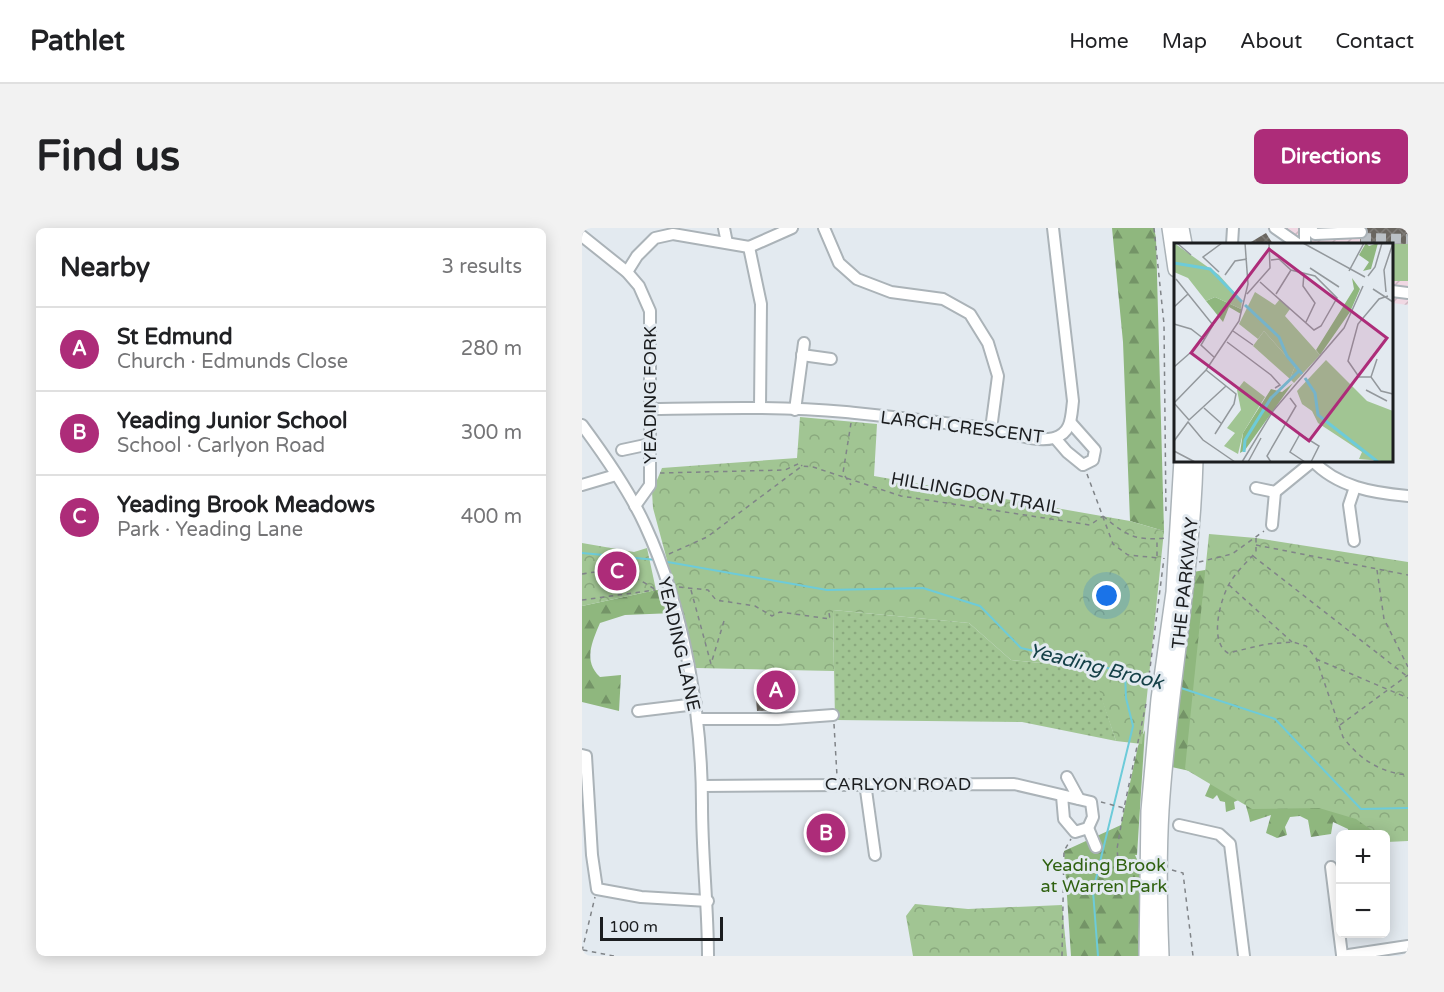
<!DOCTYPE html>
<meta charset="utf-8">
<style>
body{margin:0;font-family:"Varela Round",sans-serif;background:#f2f2f2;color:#202124}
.controls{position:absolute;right:18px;bottom:18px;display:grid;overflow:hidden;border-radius:9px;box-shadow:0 3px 15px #0003}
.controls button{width:54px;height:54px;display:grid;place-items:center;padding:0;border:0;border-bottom:2px solid #e0e0e0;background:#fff;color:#202124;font:30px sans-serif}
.scale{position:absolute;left:18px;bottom:15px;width:123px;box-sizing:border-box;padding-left:6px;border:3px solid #1b1d1f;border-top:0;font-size:16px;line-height:21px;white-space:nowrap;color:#1b1d1f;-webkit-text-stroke:4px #e3eaf0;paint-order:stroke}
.you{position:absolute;left:525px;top:368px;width:21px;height:21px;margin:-15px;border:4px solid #fff;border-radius:50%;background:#1a73e8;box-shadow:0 0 0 9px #1a73e833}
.badge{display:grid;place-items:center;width:39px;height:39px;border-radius:50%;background:#ad2c79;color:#fff;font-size:20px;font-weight:700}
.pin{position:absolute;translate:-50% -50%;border:3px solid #fff;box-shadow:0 2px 6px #0006}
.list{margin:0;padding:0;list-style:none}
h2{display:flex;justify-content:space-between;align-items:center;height:78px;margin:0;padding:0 24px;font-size:26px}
h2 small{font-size:20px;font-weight:400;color:#757577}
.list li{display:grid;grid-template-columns:39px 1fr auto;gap:18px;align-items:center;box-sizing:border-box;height:84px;padding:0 24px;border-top:2px solid #e0e0e0}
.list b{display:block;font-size:22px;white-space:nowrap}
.list p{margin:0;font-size:20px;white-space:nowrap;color:#757577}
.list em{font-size:20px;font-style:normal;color:#757577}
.map{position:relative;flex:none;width:826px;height:728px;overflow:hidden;border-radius:9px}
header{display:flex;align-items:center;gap:36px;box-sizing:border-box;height:84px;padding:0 30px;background:#fff;border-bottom:2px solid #e0e0e0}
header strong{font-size:28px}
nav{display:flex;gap:33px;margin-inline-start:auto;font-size:21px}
.intro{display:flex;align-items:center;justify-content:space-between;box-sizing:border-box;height:144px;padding:0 36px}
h1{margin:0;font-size:42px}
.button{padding:15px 27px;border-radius:9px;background:#ad2c79;color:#fff;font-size:21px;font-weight:700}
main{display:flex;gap:36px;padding:0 36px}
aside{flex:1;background:#fff;border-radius:9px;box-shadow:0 3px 15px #0003}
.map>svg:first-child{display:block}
.industrial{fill:url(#industrial-furrows)}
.grass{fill:#a1c593}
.forest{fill:url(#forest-firs)}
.park{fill:url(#park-crowns)}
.garden{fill:url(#garden-dots)}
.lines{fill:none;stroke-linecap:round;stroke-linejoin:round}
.stream{stroke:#6dcbd9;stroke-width:2}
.building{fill:url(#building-cross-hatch)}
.minor-tunnel{stroke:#bbc1c6;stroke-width:10;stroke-dasharray:10 5;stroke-linecap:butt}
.minor-casing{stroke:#abb3b8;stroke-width:14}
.highway-casing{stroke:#abb3b8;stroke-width:18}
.path{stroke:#808488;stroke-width:1.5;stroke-dasharray:4.5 4.5;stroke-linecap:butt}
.minor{stroke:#fff;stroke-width:10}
.highway{stroke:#fff;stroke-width:15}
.labels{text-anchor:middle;stroke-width:6;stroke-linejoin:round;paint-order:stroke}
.street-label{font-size:18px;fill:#1b1d1f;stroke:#e3eaf0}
.park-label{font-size:18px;fill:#2f6110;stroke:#e3eaf0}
.water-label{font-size:20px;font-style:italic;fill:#154148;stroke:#e3eaf0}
.inset-river{fill:none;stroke:#6dcbd9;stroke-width:3}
.inset-road{fill:none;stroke:#93989c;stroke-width:1.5}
.view{fill:#ad2c79;fill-opacity:0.15;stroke:#ad2c79;stroke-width:3}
.inset-edge{fill:none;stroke:#1b1d1f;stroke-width:3}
</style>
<header>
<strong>Pathlet</strong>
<nav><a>Home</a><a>Map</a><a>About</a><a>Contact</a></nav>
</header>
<div class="intro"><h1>Find us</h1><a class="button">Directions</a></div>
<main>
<aside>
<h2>Nearby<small>3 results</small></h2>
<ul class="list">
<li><span class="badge">A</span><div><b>St Edmund</b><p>Church · Edmunds Close</p></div><em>280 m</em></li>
<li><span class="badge">B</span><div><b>Yeading Junior School</b><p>School · Carlyon Road</p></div><em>300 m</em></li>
<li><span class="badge">C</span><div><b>Yeading Brook Meadows</b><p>Park · Yeading Lane</p></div><em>400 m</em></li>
</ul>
</aside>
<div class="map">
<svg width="826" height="728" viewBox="0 0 826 728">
<defs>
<pattern id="industrial-furrows" width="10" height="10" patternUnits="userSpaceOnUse" patternTransform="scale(1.5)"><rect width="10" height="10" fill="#f0d8e3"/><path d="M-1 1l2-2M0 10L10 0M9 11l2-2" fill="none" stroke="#cdb9c2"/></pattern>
<pattern id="forest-firs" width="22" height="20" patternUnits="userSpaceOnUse" patternTransform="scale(1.5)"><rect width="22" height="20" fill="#8fb77e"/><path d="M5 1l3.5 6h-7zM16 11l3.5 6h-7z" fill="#749467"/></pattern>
<pattern id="park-crowns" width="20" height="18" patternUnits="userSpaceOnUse" patternTransform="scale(1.5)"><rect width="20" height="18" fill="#a1c593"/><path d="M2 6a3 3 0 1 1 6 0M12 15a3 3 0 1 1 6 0" fill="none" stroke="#8aa97e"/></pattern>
<pattern id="garden-dots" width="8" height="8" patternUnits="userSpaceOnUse" patternTransform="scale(1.5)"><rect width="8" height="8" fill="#a1c593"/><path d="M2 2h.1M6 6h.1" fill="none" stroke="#8aa97e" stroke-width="1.8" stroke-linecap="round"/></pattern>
<pattern id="building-cross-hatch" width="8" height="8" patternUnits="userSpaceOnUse" patternTransform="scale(1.5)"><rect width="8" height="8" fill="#6a6660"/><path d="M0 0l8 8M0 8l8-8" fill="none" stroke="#7e7b77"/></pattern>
</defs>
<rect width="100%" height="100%" fill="#e3eaf0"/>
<path class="industrial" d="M685 0H826V77L810 75V16H711Z"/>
<path class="grass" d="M733 15 826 16V53H810V16Z"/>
<g class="forest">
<path d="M530 0H572L574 10 582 303 548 293 541 114Z"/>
<path d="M623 342 792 602 793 606H767L766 601 751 594 749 606 729 609 726 592 718 588 708 589 703 599 705 607 695 610 684 605 689 587 668 594C667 585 663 579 663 569L652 574 653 581 644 584 643 574 638 573 635 567 631 571 623 568 630 552 626 547 585 538 611 344Z"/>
<path d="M74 362 84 363 92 385 43 387 18 395C10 414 1 433 18 449L39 447 37 483 0 474V378Z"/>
<path d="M563 502 555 627H553L559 640 556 728H489L482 623 539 597 556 518Z"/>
</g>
<g class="park">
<path d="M218 189 295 196 292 248 548 293 582 303 560 516 534 513 509 440 429 432 387 395 251 382 252 443 114 440 71 280 70 264 80 240 215 230Z"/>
<path d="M627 306 674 310 826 334V613L805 614 804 606H795L774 591 737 580 670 581 603 541Z"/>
<path d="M0 315 52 324 65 320 74 362 0 378Z"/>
<path d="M333 676 386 681 480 677 485 728H331L324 688Z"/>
</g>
<path class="garden" d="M251 382 387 395 429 432 510 440 534 513 440 494 253 492Z"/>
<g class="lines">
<g class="stream">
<path d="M0 325 75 332"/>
<path d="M80 333 245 362 341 360 398 378 439 420 573 451"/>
<path d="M596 459 693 491 779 581 826 580"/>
<path d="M516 728 511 663 551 498 544 470 543 443"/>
</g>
</g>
<g class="building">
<path d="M779 0H826V16L778 15Z"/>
<path d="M684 5 691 16H671L669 14Z"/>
<path d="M204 452 205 482 175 483 174 471H185L184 453Z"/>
</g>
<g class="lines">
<path class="minor-tunnel" d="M779 10 826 11"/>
<defs>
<g id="minor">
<path d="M142 0 145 15"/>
<path d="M242 0 257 35 275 51 309 64 361 71 388 86 406 115 416 148 409 201"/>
<path d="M693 0 716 16"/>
<path d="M728 0 733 6 779 4"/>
<path d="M0 8 45 44 57 58 68 83V257L53 278"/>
<path d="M650 16 651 0"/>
<path d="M723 16V0"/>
<path d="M167 19 179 76 178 179"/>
<path d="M45 44 55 28 73 10 91 6 167 19 210 0"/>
<path d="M810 63 826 65"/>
<path d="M220 127 249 131"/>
<path d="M69 181C134 180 199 178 264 184 312 189 361 194 409 201 428 204 453 215 472 210 490 205 489 189 491 173L471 0"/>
<path d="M213 182 222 115"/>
<path d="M0 197C23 228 47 262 63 297 102 381 120 486 120 577 120 628 126 678 126 728"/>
<path d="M473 210 485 224 501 237 511 232 513 222 489 195"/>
<path d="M40 222 68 216"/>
<path d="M730 232C755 259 791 265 826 268"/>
<path d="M0 257 34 247"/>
<path d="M674 260 693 264 731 233"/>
<path d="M690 297 693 264"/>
<path d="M772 313 767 277 773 259"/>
<path d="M56 483 114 476"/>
<path d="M115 491H196L251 487"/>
<path d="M0 527 4 528 10 627 15 661 59 669 126 673"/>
<path d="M485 549 497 571"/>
<path d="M283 555 293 627"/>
<path d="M121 558 432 556 509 574 511 589 506 600 493 604 482 591 480 568"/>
<path d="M597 597 637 606 648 616 662 728"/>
<path d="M506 600 514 619"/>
<path d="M749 639 760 727"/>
<path d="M760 728 826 718"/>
</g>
<g id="highway">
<path d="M588 0 594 41"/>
<path d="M599 0 602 16"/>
<path d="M565 728 567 583 577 471 592 364 600 232"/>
<path d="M579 728C577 679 576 631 579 582 586 465 610 350 613 232"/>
</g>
</defs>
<use href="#minor" class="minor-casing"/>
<use href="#highway" class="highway-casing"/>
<g class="path">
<path d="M572 0 582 96 584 287"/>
<path d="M269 195 261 245 269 257"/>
<path d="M78 245 203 242 218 235 220 238"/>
<path d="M505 246 531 316 546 327 577 330"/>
<path d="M521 288C545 308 553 313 584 310"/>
<path d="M674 310V324C664 335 653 345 646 358 638 374 627 414 646 425L685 416 711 414 724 418 734 430 761 509C777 531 799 545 826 547"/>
<path d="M674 317 826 347"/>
<path d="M87 326 125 309 220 238 231 239 319 268 508 297 521 288"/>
<path d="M575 328V312"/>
<path d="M671 328 826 449"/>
<path d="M617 334 650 326 682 303"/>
<path d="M795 342 802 391 826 439"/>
<path d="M0 346C33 340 46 344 74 362H78"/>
<path d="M647 357 710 414"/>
<path d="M97 359 126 362 134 372 173 378 190 388 198 384 248 391 247 385"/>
<path d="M109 362 129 436 142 393"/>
<path d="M0 372 73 362"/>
<path d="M734 431 826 470"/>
<path d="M566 456 582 330"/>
<path d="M252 496 255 548"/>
<path d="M758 497 826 447"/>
<path d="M519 574 542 580 564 476"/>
<path d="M542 580 535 621 536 631 544 637 555 639"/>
<path d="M590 642 601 645 611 728"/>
<path d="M1 722 32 728"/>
<path d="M0 723 13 669"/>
<path d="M480 728 482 623 489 611"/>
</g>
<use href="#minor" class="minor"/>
<use href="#highway" class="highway"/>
</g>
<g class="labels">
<g class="street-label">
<text transform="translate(68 167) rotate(-90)" y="6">YEADING FORK</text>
<text transform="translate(380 199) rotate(7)" y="6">LARCH CRESCENT</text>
<text transform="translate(394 265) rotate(10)" y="6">HILLINGDON TRAIL</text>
<text transform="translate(603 355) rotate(-84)" y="6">THE PARKWAY</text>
<text transform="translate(97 416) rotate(77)" y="6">YEADING LANE</text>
<text x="316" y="562">CARLYON ROAD</text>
</g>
<g class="park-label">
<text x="522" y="643">Yeading Brook<tspan x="522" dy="21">at Warren Park</tspan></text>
</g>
<g class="water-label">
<text transform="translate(514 438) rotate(14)" y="7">Yeading Brook</text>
</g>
</g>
<g transform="translate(592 15)">
<rect width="219" height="219" fill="#e3eaf0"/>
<path d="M192 0 195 3 204 0 197 26 189 28 195 19 185 12ZM178 35 186 46 176 69 146 112 142 107 180 46ZM41 54 67 66V71L55 64 49 79 32 58ZM119 140 71 207 66 210 69 190 97 146 108 149Z" fill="#8fb77e"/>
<path d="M0 0 45 32 68 58 67 66 41 54 32 58 14 35 0 29ZM81 49 101 62 106 56 116 66 111 73 146 112 120 140 116 136 121 123 90 88 84 96 65 81ZM152 117 193 158 219 168V219L185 216 188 209 144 180 138 168 128 161 123 148ZM70 138 91 154 69 190 64 211 50 203 61 190 53 185 67 167 63 147Z" fill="#a1c593"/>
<path d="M90 88 121 123 116 136 79 103Z" fill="#a1c593"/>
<path class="inset-river" d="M0 20 36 26 68 59M71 62 105 94 113 113 128 131M131 135 141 150 144 172 204 219M70 209 71 197 97 155 125 128"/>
<path class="inset-road" d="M3 0 17 12M129 0 191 34M136 25 165 44M175 28 190 0M45 29 29 14 48 0M130 30 129 43 141 60 132 79M51 32 61 18 73 16M194 33 201 24 208 0M2 36 39 82 27 102 41 115M86 39 140 87 147 83 163 55 141 33 117 27 105 16 97 17M199 46 219 59M212 49 210 27 219 0M73 51 96 25 95 0M102 51 117 27M214 53 205 56 184 81 174 118 185 134H197L207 148 219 151M0 64 14 51M0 81 17 86 30 96M59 88 79 102M53 99 97 132 106 142 101 145M0 124 16 110M32 127 62 151 60 161 41 191M197 134 203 116M192 147 213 158M0 160 32 127 65 78 74 41 71 0M0 160 15 177 52 143M30 165 48 181M0 198 14 179 29 197 61 219M0 208 21 219M68 219 99 168 170 85 189 43M74 219 87 195M97 219 93 213 122 163 116 155M131 219 116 209 126 191 145 203 137 219"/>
<path class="view" d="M95 6 213 95 135 198 17 110Z"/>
<rect width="219" height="219" class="inset-edge"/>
</g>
</svg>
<div class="controls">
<button>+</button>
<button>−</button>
</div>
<div class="scale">100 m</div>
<div class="you"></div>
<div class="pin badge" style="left:194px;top:462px">A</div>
<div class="pin badge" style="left:244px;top:605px">B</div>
<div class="pin badge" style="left:35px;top:343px">C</div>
</div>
</main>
